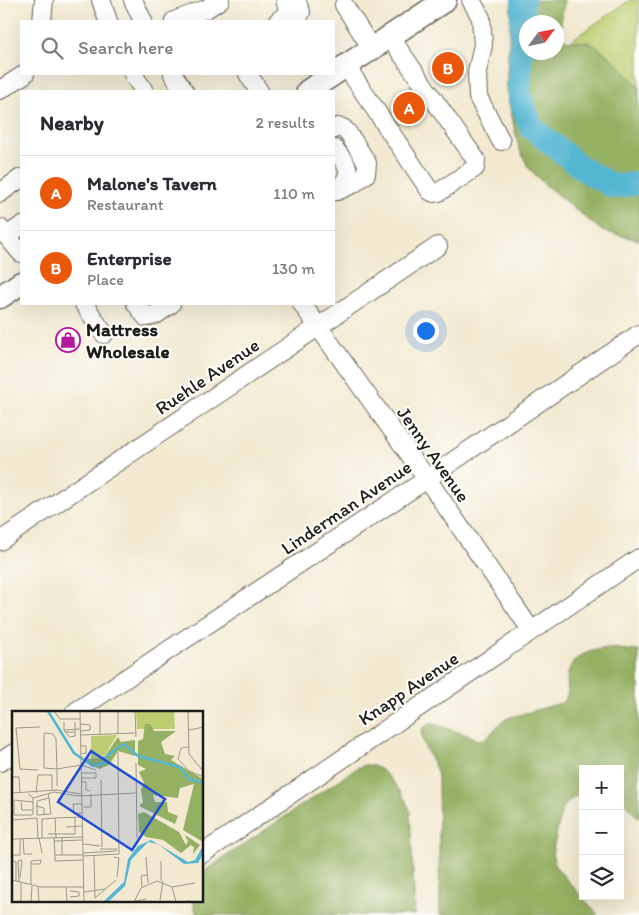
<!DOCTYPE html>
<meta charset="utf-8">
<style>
body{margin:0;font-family:Itim,sans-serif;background:#f2f2f3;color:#2b2b33}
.controls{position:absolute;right:15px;bottom:15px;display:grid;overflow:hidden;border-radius:0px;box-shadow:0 5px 20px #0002}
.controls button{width:45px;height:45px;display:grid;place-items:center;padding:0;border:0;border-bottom:1px solid #e1e1e2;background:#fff;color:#2b2b33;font:25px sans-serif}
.compass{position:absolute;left:519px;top:15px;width:45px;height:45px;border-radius:50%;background:#fff;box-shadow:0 5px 20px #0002;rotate:57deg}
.you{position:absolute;left:425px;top:330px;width:18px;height:18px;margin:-12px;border:4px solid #fff;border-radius:50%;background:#1a73e8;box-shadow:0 0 0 8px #1a73e833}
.badge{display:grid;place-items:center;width:32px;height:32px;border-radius:50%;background:#ea580c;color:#fff;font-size:16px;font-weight:700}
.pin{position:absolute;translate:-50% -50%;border:2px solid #fff;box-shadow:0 1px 5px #0006}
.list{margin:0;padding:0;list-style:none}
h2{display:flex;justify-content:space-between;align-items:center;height:65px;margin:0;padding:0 20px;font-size:21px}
h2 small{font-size:16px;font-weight:400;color:#7c7c81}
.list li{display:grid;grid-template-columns:32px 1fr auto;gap:15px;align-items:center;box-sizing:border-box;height:75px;padding:0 20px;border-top:1px solid #e1e1e2}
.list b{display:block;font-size:19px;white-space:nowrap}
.list p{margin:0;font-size:16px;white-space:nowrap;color:#7c7c81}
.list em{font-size:16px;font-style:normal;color:#7c7c81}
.icon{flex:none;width:28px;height:28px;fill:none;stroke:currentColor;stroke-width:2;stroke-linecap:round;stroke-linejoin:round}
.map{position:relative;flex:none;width:639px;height:915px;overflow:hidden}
.search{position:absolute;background:#fff;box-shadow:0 5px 20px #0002;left:20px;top:20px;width:315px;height:55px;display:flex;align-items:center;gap:12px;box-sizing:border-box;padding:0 18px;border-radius:0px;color:#7c7c81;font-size:19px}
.panel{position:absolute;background:#fff;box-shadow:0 5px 20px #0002;left:20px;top:90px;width:315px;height:215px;border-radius:0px}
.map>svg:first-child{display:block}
.green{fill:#bbcd70;stroke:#6c7446}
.forest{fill:#94b062;stroke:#58663f;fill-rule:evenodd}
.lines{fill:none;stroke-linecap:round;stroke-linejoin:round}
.river{stroke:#53b6d2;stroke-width:24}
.minor-casing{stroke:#67645b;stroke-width:20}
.major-casing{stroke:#67645b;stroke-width:25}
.minor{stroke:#fff;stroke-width:18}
.major{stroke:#fff;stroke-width:22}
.labels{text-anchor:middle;stroke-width:4.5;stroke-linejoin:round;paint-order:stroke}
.poi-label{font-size:19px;font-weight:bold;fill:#1c1c1c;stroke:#fdfcf7;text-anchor:start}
.street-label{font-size:19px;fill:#1c1c1c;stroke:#fdfcf7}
.inset-river{fill:none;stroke:#53b6d2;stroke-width:2.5}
.inset-road{fill:none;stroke:#9c9788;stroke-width:1}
.view{fill:#1d4ed8;fill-opacity:0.15;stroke:#1d4ed8;stroke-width:2.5}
.inset-edge{fill:none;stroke:#1c1c1c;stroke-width:2.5}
</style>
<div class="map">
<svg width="639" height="915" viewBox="0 0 639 915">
<rect width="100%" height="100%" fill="#fdfcf7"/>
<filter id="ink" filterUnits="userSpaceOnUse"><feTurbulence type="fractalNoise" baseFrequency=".02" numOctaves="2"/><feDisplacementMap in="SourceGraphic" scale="10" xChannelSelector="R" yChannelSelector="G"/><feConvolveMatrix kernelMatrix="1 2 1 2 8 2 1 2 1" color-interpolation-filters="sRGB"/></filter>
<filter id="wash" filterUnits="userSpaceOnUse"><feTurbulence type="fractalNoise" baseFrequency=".0096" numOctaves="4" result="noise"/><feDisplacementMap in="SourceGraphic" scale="20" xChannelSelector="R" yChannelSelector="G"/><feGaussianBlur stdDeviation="1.12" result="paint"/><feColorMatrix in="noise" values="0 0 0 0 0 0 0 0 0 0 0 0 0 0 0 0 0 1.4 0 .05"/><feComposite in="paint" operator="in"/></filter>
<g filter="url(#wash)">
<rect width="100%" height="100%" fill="#f2e9d0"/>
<path class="green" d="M630 0H639V89L636 83 570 41Z"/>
<g class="forest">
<path d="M513 0H564L560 32C563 45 577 40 587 42 601 46 631 76 639 89V240L602 231 543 183 528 167 519 148 506 90 511 7ZM526 22H556V52H526Z"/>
<path d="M608 648 639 651V819L620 797V769H583V794L574 797 562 808 552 854 556 867 560 872 598 915H440L438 776C435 760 419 745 422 729L429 724H434L470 736 479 741C490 738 497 724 508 718L561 703C573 693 565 687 568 674 571 655 592 650 608 648Z"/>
<path d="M365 765C365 765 372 765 373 766 387 770 406 797 410 811L415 915H197L193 901H202L203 872 357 768Z"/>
</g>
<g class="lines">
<path class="river" d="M523 0 519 95 531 127 583 169 614 187 639 183"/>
</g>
</g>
<g filter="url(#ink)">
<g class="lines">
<defs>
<g id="minor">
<path d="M101 0 108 21"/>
<path d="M133 0 143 21"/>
<path d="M296 0 301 12 297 21"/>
<path d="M471 0 481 18 483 45 477 72 478 97 501 141"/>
<path d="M344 5 372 49"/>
<path d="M42 21 44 0"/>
<path d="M174 21 206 9 220 0"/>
<path d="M278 21 286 15 288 10 285 0"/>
<path d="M346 66 430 191 434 193 439 192 475 168 476 160 390 37"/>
<path d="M133 74 144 91"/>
<path d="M173 74 184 91"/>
<path d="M248 74 259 91"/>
<path d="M0 90 25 74"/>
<path d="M334 129 338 127 343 128 348 133"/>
<path d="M335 149C349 168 355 173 336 191"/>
<path d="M337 191 353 184 366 174 367 163 352 139"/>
<path d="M0 193 21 178"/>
<path d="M0 228 21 253"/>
<path d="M7 236 21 226"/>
<path d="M84 304 104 334"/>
<path d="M136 304 146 317 157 314 171 304"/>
<path d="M302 304 427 479 531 630"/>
<path d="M0 541 438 246"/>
<path d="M75 712 427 479 639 334"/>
<path d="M0 762 14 753"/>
<path d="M202 854 639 558"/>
</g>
<g id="major">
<path d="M308 91 445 0"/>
<path d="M0 297 21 283"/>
</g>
</defs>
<use href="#minor" class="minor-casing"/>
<use href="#major" class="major-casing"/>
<use href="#minor" class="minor"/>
<use href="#major" class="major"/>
</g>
</g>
<defs>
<symbol id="shop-ring" viewBox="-11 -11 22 22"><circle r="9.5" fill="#fdfcf7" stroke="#b5179e" stroke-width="1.5"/><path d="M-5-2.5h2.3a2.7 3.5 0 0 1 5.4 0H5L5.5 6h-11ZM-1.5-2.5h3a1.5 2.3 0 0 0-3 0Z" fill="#b5179e"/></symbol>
</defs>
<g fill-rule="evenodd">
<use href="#shop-ring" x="54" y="326" width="28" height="28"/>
</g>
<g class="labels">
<g class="poi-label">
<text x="86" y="336">Mattress<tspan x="86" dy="22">Wholesale</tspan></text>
</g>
<g class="street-label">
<text transform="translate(207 376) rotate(-34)" y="7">Ruehle Avenue</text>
<text transform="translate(434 454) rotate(55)" y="7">Jenny Avenue</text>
<text transform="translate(346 507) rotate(-34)" y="7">Linderman Avenue</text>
<text transform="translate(408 688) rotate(-34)" y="7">Knapp Avenue</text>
</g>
</g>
<g transform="translate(12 711)">
<rect width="191" height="191" fill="#f2e9d0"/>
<path d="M124 0H164L162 2 163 18H125ZM105 24 93 44 79 48V25Z" fill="#bbcd70"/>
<path d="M133 13H138L142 20H164L149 31 153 43 163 45 159 49 191 68V131L171 119 182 73 168 77 166 87 141 84 143 91H155L156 101 166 105 163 113 127 95 131 91 129 79 132 72 127 61 134 58 126 54V30L131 28ZM106 26 109 31 123 29V45L106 40 97 54 87 58 73 50V46L78 48 93 45ZM132 101 167 121 174 134 176 130 173 124 188 134 181 143 182 136 179 134 169 142 151 129 134 126 127 121 126 103Z" fill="#94b062"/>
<path d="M139 129 176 151 183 149 191 135V143L186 152 172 153 146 133 136 131 119 149 113 175 96 191H91L112 171 116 148 126 135Z" fill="#53b6d2"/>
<path class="inset-river" d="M36 0 62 42 81 55 93 52 96 44 112 33 126 45 168 56 177 68 192 72"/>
<path class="inset-road" d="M42 0 48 8H68M68 0 72 191M88 0V24M106 0V23M123 0 124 26M176 0 177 43 192 61M52 11V19L68 18M69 13 78 14V19L69 20M52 19 53 21H63V11M177 19 192 16M53 21 58 26 63 25V21M32 22 41 23 44 28 45 58 32 57ZM69 24 123 22M69 35H74V42L69 43M177 36 169 37 166 48 177 60 192 66M124 52 125 127M26 59 8 58 4 17 28 16M70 62H84V67H70M0 66H7L8 82M89 69 90 136M70 71H74V79L78 80M45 75V58L69 54 84 59M0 82 45 79 69 83M24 82 26 64H40V79M36 82 37 87 25 90V104L39 103 37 87M16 83 21 87 42 81 67 85 124 82M21 87V102L20 104H2V89L21 91M9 91 10 99H21M70 93H61L62 103 70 102M24 95 32 97V104M71 96H79V83M0 109 25 107 26 127M54 116 70 115M36 123H63V106M11 127 12 143H20M27 127 30 142M30 127V108L43 107M42 127 43 144H50V127M44 127 43 107 70 106M0 128 70 126M42 130 70 129M71 133 88 135M71 142 104 140 105 138H88M0 144H8V127M43 144V150L71 149M50 144H71M82 144 83 187 104 169M71 145 107 143 106 41M102 146 107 147 105 166M134 146 136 172M0 150 4 151V170M149 150V170M19 153H28L29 149 19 150V174M0 169 29 176H72M7 171 6 150 10 149 8 167M26 176 27 191M54 176 55 191M130 176 129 165 135 164M160 176 183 172M58 180 67 181V185L58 186M72 181 93 178M148 189 151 170M9 191V172M19 191 20 175M119 191 134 188M122 191 129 177 145 170 160 176 164 191M164 191 179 190"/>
<path class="view" d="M79 40 153 88 120 139 46 91Z"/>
<rect width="191" height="191" class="inset-edge"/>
</g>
</svg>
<div class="controls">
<button>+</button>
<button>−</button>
<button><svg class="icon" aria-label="layers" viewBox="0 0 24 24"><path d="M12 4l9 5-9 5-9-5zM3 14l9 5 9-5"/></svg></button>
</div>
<svg class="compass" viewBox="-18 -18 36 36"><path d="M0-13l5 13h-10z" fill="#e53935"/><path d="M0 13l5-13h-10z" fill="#7c7c81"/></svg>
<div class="you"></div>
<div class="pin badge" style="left:409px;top:108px">A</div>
<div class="pin badge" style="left:448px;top:68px">B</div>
<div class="search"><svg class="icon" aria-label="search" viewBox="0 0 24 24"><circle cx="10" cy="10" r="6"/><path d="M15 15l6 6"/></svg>Search here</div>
<section class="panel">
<h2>Nearby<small>2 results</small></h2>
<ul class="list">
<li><span class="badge">A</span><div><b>Malone's Tavern</b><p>Restaurant</p></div><em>110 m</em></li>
<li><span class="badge">B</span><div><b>Enterprise</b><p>Place</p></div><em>130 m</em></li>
</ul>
</section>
</div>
